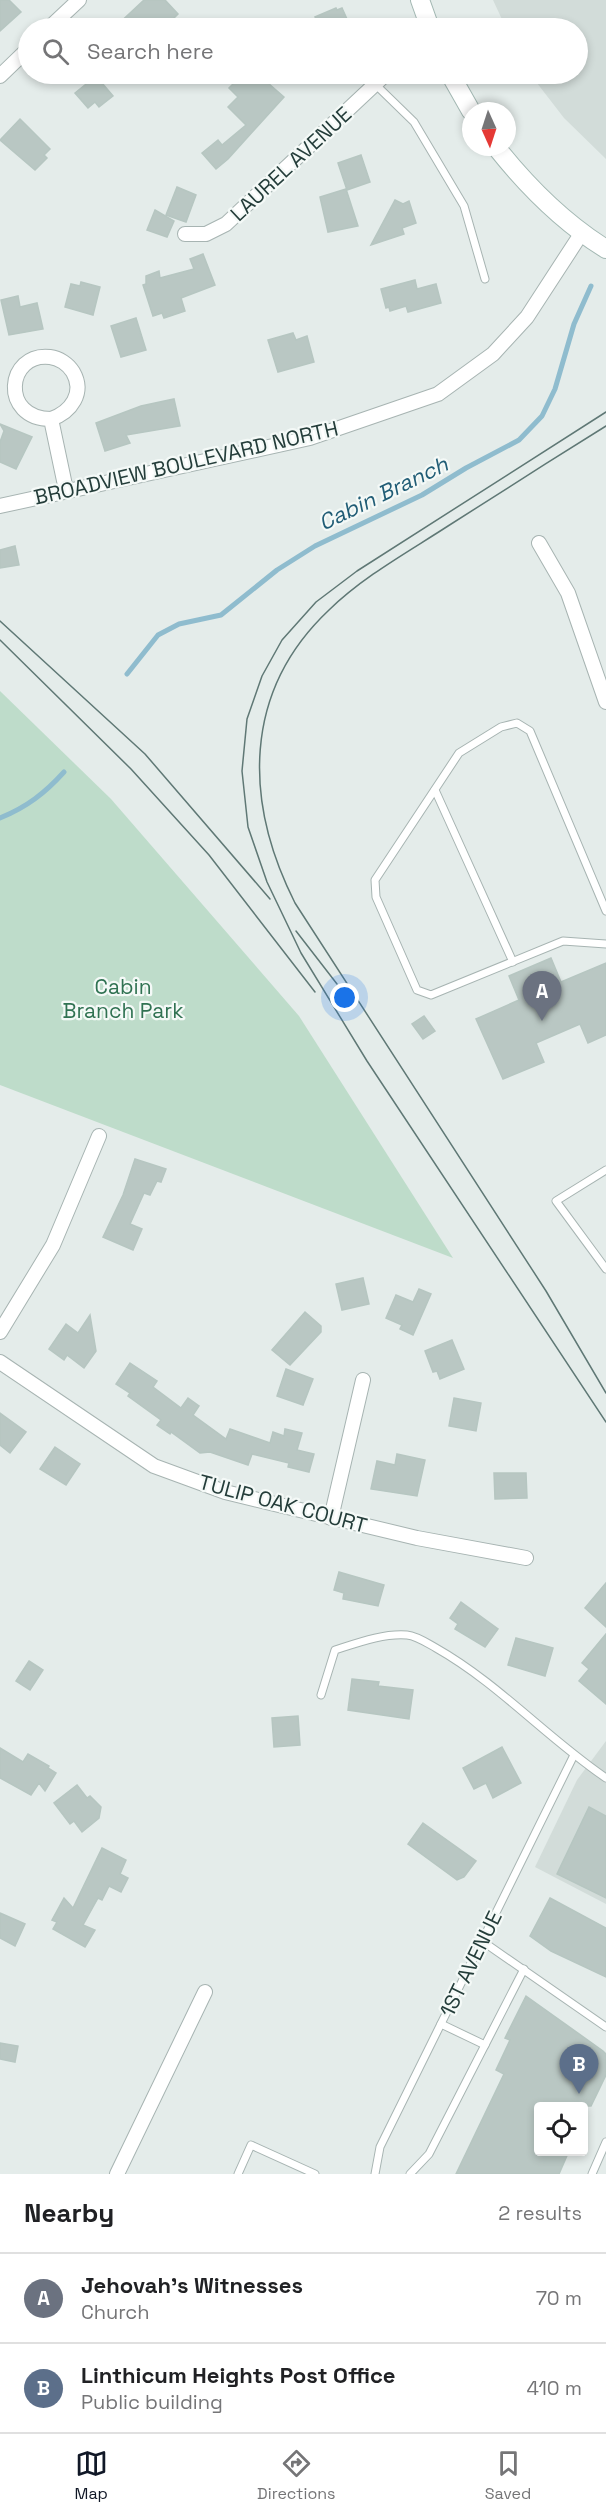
<!DOCTYPE html>
<style>
body{margin:0;font-family:"Space Grotesk",sans-serif;background:#f2f2f2;color:#202124}
.controls{position:absolute;right:18px;bottom:18px;display:grid;overflow:hidden;border-radius:6px;box-shadow:0 3px 9px #0003}
.controls button{width:54px;height:54px;display:grid;place-items:center;padding:0;border:0;border-bottom:2px solid #e0e0e0;background:#fff;color:#202124;font:30px sans-serif}
.compass{position:absolute;left:462px;top:102px;width:54px;height:54px;border-radius:50%;background:#fff;box-shadow:0 3px 9px #0003;rotate:177deg}
.you{position:absolute;left:345px;top:998px;width:21px;height:21px;margin:-15px;border:4px solid #fff;border-radius:50%;background:#1a73e8;box-shadow:0 0 0 9px #1a73e833}
.badge{display:grid;place-items:center;width:39px;height:39px;border-radius:50%;background:#111827;color:#fff;font-size:20px;font-weight:700}
.pin{position:absolute;translate:-50% -50px;filter:drop-shadow(0 2px 3px #0008)}
.pin::after{content:'';position:absolute;top:32px;width:21px;height:18px;background:inherit;clip-path:polygon(0 0,100% 0,50% 100%)}
.list{margin:0;padding:0;list-style:none}
h2{display:flex;justify-content:space-between;align-items:center;height:78px;margin:0;padding:0 24px;font-size:26px}
h2 small{font-size:20px;font-weight:400;color:#757577}
.list li{display:grid;grid-template-columns:39px 1fr auto;gap:18px;align-items:center;box-sizing:border-box;height:90px;padding:0 24px;border-top:2px solid #e0e0e0}
.list b{display:block;font-size:22px;white-space:nowrap}
.list p{margin:0;font-size:20px;white-space:nowrap;color:#757577}
.list em{font-size:20px;font-style:normal;color:#757577}
.icon{flex:none;width:33px;height:33px;fill:none;stroke:currentColor;stroke-width:2;stroke-linecap:round;stroke-linejoin:round}
.map{position:relative;flex:none;width:606px;height:2174px;overflow:hidden}
.search{position:absolute;background:#fff;box-shadow:0 3px 9px #0003;left:18px;right:18px;top:18px;height:66px;display:flex;align-items:center;gap:15px;box-sizing:border-box;padding:0 21px;border-radius:33px;color:#757577;font-size:22px}
.sheet{height:258px;background:#fff}
nav{display:flex;justify-content:space-around;align-items:center;box-sizing:border-box;height:84px;border-top:2px solid #e0e0e0;background:#fff;font-size:16px;color:#757577}
nav a{display:grid;justify-items:center;gap:3px}
nav .on{color:#111827}
.map>svg:first-child{display:block}
.built{fill:#d2dcd9}
.park{fill:#bedcca}
.lines{fill:none;stroke-linecap:round;stroke-linejoin:round}
.stream{stroke:#8fbcce;stroke-width:5}
.building{fill:#b9c7c3;stroke:#b6c6c1;stroke-width:1.5}
.service-casing{stroke:#a7b4b2;stroke-width:9}
.minor-casing{stroke:#a7b4b2;stroke-width:16}
.secondary-casing{stroke:#a3b8b3;stroke-width:20}
.service{stroke:#fff;stroke-width:7}
.minor{stroke:#fff;stroke-width:14}
.secondary{stroke:#fff;stroke-width:18}
.tram{stroke:#5f7875;stroke-width:1.5}
.labels{text-anchor:middle;stroke-width:4.5;stroke-linejoin:round;paint-order:stroke}
.street-label{font-size:21px;fill:#243d3a;stroke:#f4f9f7}
.park-label{font-size:21px;fill:#307252;stroke:#f4f9f7}
.water-label{font-size:22px;font-style:italic;fill:#215d76;stroke:#f4f9f7}
</style>
<div class="map">
<svg width="606" height="2174" viewBox="0 0 606 2174">
<rect width="100%" height="100%" fill="#e4ecea"/>
<g class="built">
<path d="M493 0H606V159L564 118 530 74H578V28H506Z"/>
<path d="M606 1741V1904L535 1867 577 1780Z"/>
</g>
<path class="park" d="M0 691 111 799 299 1016 453 1258 0 1085Z"/>
<g class="lines">
<g class="stream">
<path d="M127 674 158 635 179 624 221 615 277 570 315 546 422 495 466 468 519 440 542 416 555 389 574 324 591 286"/>
<path d="M0 818C27 807 45 793 64 772"/>
</g>
</g>
<g class="building">
<path d="M0 0H9L21 12 0 31Z"/>
<path d="M144 0H165L178 14 172 20 181 28H114Z"/>
<path d="M336 8 337 10 342 8 351 28H320L315 17Z"/>
<path d="M243 74H277L268 83 284 97 228 159 216 169 202 153 218 140 222 145 246 125 228 107 238 97 229 88Z"/>
<path d="M96 76 113 96 99 107 95 102 88 108 75 93Z"/>
<path d="M20 119 50 149 44 155 47 158 35 170 0 140Z"/>
<path d="M361 155 370 182 347 190 338 163Z"/>
<path d="M177 187 196 195 186 222 166 215Z"/>
<path d="M346 189 358 226 328 232 320 197Z"/>
<path d="M395 200 403 204 409 201 416 223 402 228 404 234 371 245Z"/>
<path d="M155 210 174 221 167 237 147 230Z"/>
<path d="M203 254 215 285 181 298 185 311 164 318 162 313 153 316 143 285 146 284V276L159 271 160 278 194 269 190 259Z"/>
<path d="M415 280 417 289 436 284 441 303 408 312 406 306 390 311 389 307 386 308 381 289Z"/>
<path d="M81 282 100 287 93 315 65 307 71 284 80 286Z"/>
<path d="M18 296 20 307 37 303 43 329 9 335 1 300Z"/>
<path d="M136 318 146 350 121 357 111 326Z"/>
<path d="M293 333 296 340 307 336 314 362 278 372 268 340Z"/>
<path d="M174 399 180 426 126 435 130 443 105 451 96 423 141 406Z"/>
<path d="M0 424 32 437 16 469 0 462V442L4 431Z"/>
<path d="M15 546 19 565 0 568V550Z"/>
<path d="M551 958 561 982 606 963V1035L588 1043 580 1024 536 1043 544 1062 503 1079 476 1019 519 1000 509 976Z"/>
<path d="M424 1016 435 1031 423 1039 412 1024Z"/>
<path d="M135 1159 166 1169 161 1182 157 1181 150 1195 144 1193 130 1224 142 1229 133 1250 103 1237 123 1195Z"/>
<path d="M363 1278 369 1304 342 1310 336 1284Z"/>
<path d="M419 1289 431 1294 413 1335 400 1329 402 1325 386 1318 396 1295 413 1302Z"/>
<path d="M305 1312 321 1326V1332L290 1365 272 1350Z"/>
<path d="M90 1315 96 1351 84 1368 67 1355 64 1360 49 1349 66 1324 78 1333Z"/>
<path d="M452 1340 464 1369 440 1379 437 1371 433 1372 425 1351Z"/>
<path d="M130 1363 157 1381 153 1387 181 1408 188 1398 199 1406 193 1415 226 1439 230 1429 270 1443 273 1432 284 1436 285 1429 302 1433 297 1450 314 1454 309 1472 288 1467 289 1463 252 1454 248 1465 210 1452 200 1453 171 1432 170 1434 157 1425 161 1420 128 1396 130 1393 116 1384Z"/>
<path d="M286 1369 313 1379 303 1405 277 1396Z"/>
<path d="M454 1398 481 1403 476 1431 449 1426Z"/>
<path d="M0 1413 26 1432 10 1453 0 1445Z"/>
<path d="M55 1447 80 1464 66 1485 40 1469Z"/>
<path d="M397 1454 425 1460 417 1496 371 1489 377 1461 395 1465Z"/>
<path d="M494 1473H526L527 1498 495 1499Z"/>
<path d="M339 1572 384 1585 378 1606 343 1599 344 1593 334 1590Z"/>
<path d="M606 1583V1627L585 1608Z"/>
<path d="M461 1602 498 1629 485 1647 455 1629 458 1624 450 1618Z"/>
<path d="M606 1634V1704L579 1681 589 1669 582 1663Z"/>
<path d="M516 1638 553 1648 545 1676 508 1665Z"/>
<path d="M29 1661 43 1670 30 1690 16 1681Z"/>
<path d="M352 1679 379 1682 378 1686 413 1690 409 1719 348 1710Z"/>
<path d="M298 1716 300 1745 274 1747 272 1718Z"/>
<path d="M502 1747 521 1783 493 1798 486 1783 474 1789 463 1768Z"/>
<path d="M0 1748 23 1762 28 1754 49 1766 48 1768 56 1773 45 1791 39 1783 31 1795 0 1778Z"/>
<path d="M77 1785 87 1798 90 1796 101 1807 99 1818 82 1832 74 1821 70 1824 54 1803Z"/>
<path d="M589 1807 606 1816V1898L557 1874Z"/>
<path d="M423 1823 476 1861 464 1877 457 1880 408 1844Z"/>
<path d="M102 1848 126 1860 120 1874 128 1878 121 1892 109 1886 102 1900 98 1898 83 1925 95 1930 85 1947 53 1929 57 1922 52 1920 64 1898 73 1908Z"/>
<path d="M550 1898 606 1928V1977L551 1951 530 1936Z"/>
<path d="M0 1913 25 1924 15 1946 0 1938Z"/>
<path d="M526 1996 603 2051 606 2054V2075L591 2106H538V2151H569L559 2174H456L504 2074 496 2070 510 2040 505 2038Z"/>
<path d="M0 2043 18 2046 15 2062 0 2059Z"/>
</g>
<g class="lines">
<defs>
<g id="service">
<path d="M376 85 414 122 464 206 485 279"/>
<path d="M435 790 513 962"/>
<path d="M606 911 530 731 517 723 501 727 459 753 375 880 376 897 417 990 431 995 563 941 606 944"/>
<path d="M606 1170 556 1201 606 1269"/>
<path d="M321 1695 335 1650C357 1643 384 1633 407 1635 417 1636 427 1643 436 1648 498 1683 547 1738 606 1778"/>
<path d="M482 1941 606 2027"/>
<path d="M441 2024 485 2045"/>
<path d="M238 2174 251 2145 315 2174"/>
<path d="M375 2174 380 2147 574 1755"/>
<path d="M410 2174 429 2154 524 1969"/>
<path d="M592 2174 606 2142"/>
</g>
<g id="minor">
<path d="M49 28 79 0"/>
<path d="M0 76 28 49"/>
<path d="M185 234H206L226 224 386 74"/>
<path d="M51 419C0 419 6 352 50 357 59 358 68 364 73 372 85 393 71 412 51 419L66 490"/>
<path d="M0 506 310 438 438 394 493 354 527 317 581 234"/>
<path d="M539 543 568 593 606 702"/>
<path d="M0 1332 53 1245 99 1136"/>
<path d="M0 1362 154 1466 225 1492 417 1538 526 1558"/>
<path d="M331 1518 363 1380"/>
<path d="M117 2174 205 1992"/>
</g>
<g id="secondary">
<path d="M420 0 430 28"/>
<path d="M450 74 471 111"/>
<path d="M496 147C527 186 564 223 606 249"/>
</g>
</defs>
<use href="#service" class="service-casing"/>
<use href="#minor" class="minor-casing"/>
<use href="#secondary" class="secondary-casing"/>
<use href="#service" class="service"/>
<use href="#minor" class="minor"/>
<use href="#secondary" class="secondary"/>
<g class="tram">
<path d="M606 412 357 571 316 602 282 640 262 676 247 719 242 771 248 827 267 882 301 953 367 1061 606 1422"/>
<path d="M606 426C553 459 501 492 448 526 408 552 364 576 329 610 242 692 244 802 295 903L546 1291 606 1393"/>
<path d="M0 621 145 754 270 899"/>
<path d="M0 640 131 769 209 855 315 992"/>
<path d="M296 931 337 984"/>
</g>
</g>
<g class="labels">
<g class="street-label">
<text transform="translate(291 164) rotate(-43)" y="7">LAUREL AVENUE</text>
<text transform="translate(186 463) rotate(-13)" y="7">BROADVIEW BOULEVARD NORTH</text>
<text transform="translate(283 1504) rotate(15)" y="7">TULIP OAK COURT</text>
<text transform="translate(471 1964) rotate(-64)" y="7">1ST AVENUE</text>
</g>
<g class="park-label">
<text x="123" y="994">Cabin<tspan x="123" dy="24">Branch Park</tspan></text>
</g>
<g class="water-label">
<text transform="translate(383 493) rotate(-26)" y="8">Cabin Branch</text>
</g>
</g>
</svg>
<div class="controls">
<button><svg class="icon" aria-label="locate" viewBox="0 0 24 24"><circle cx="12" cy="12" r="6"/><path d="M12 2v4M12 18v4M2 12h4M18 12h4"/></svg></button>
</div>
<svg class="compass" viewBox="-18 -18 36 36"><path d="M0-13l5 13h-10z" fill="#e53935"/><path d="M0 13l5-13h-10z" fill="#757577"/></svg>
<div class="you"></div>
<div class="pin badge" style="left:542px;top:1021px;background:#6b7280">A</div>
<div class="pin badge" style="left:579px;top:2094px;background:#5c6f8a">B</div>
<div class="search"><svg class="icon" aria-label="search" viewBox="0 0 24 24"><circle cx="10" cy="10" r="6"/><path d="M15 15l6 6"/></svg>Search here</div>
</div>
<section class="sheet">
<h2>Nearby<small>2 results</small></h2>
<ul class="list">
<li><span class="badge" style="background:#6b7280">A</span><div><b>Jehovah's Witnesses</b><p>Church</p></div><em>70 m</em></li>
<li><span class="badge" style="background:#5c6f8a">B</span><div><b>Linthicum Heights Post Office</b><p>Public building</p></div><em>410 m</em></li>
</ul>
</section>
<nav>
<a class="on"><svg class="icon" aria-label="map" viewBox="0 0 24 24"><path d="M3 6l6-2 6 2 6-2v14l-6 2-6-2-6 2zM9 4v14M15 6v14"/></svg>Map</a>
<a><svg class="icon" aria-label="directions" viewBox="0 0 24 24"><path d="M12 3l9 9-9 9-9-9zM9 14v-3h6M13 9l2 2-2 2"/></svg>Directions</a>
<a><svg class="icon" aria-label="saved" viewBox="0 0 24 24"><path d="M7 4h10v16l-5-4-5 4z"/></svg>Saved</a>
</nav>
